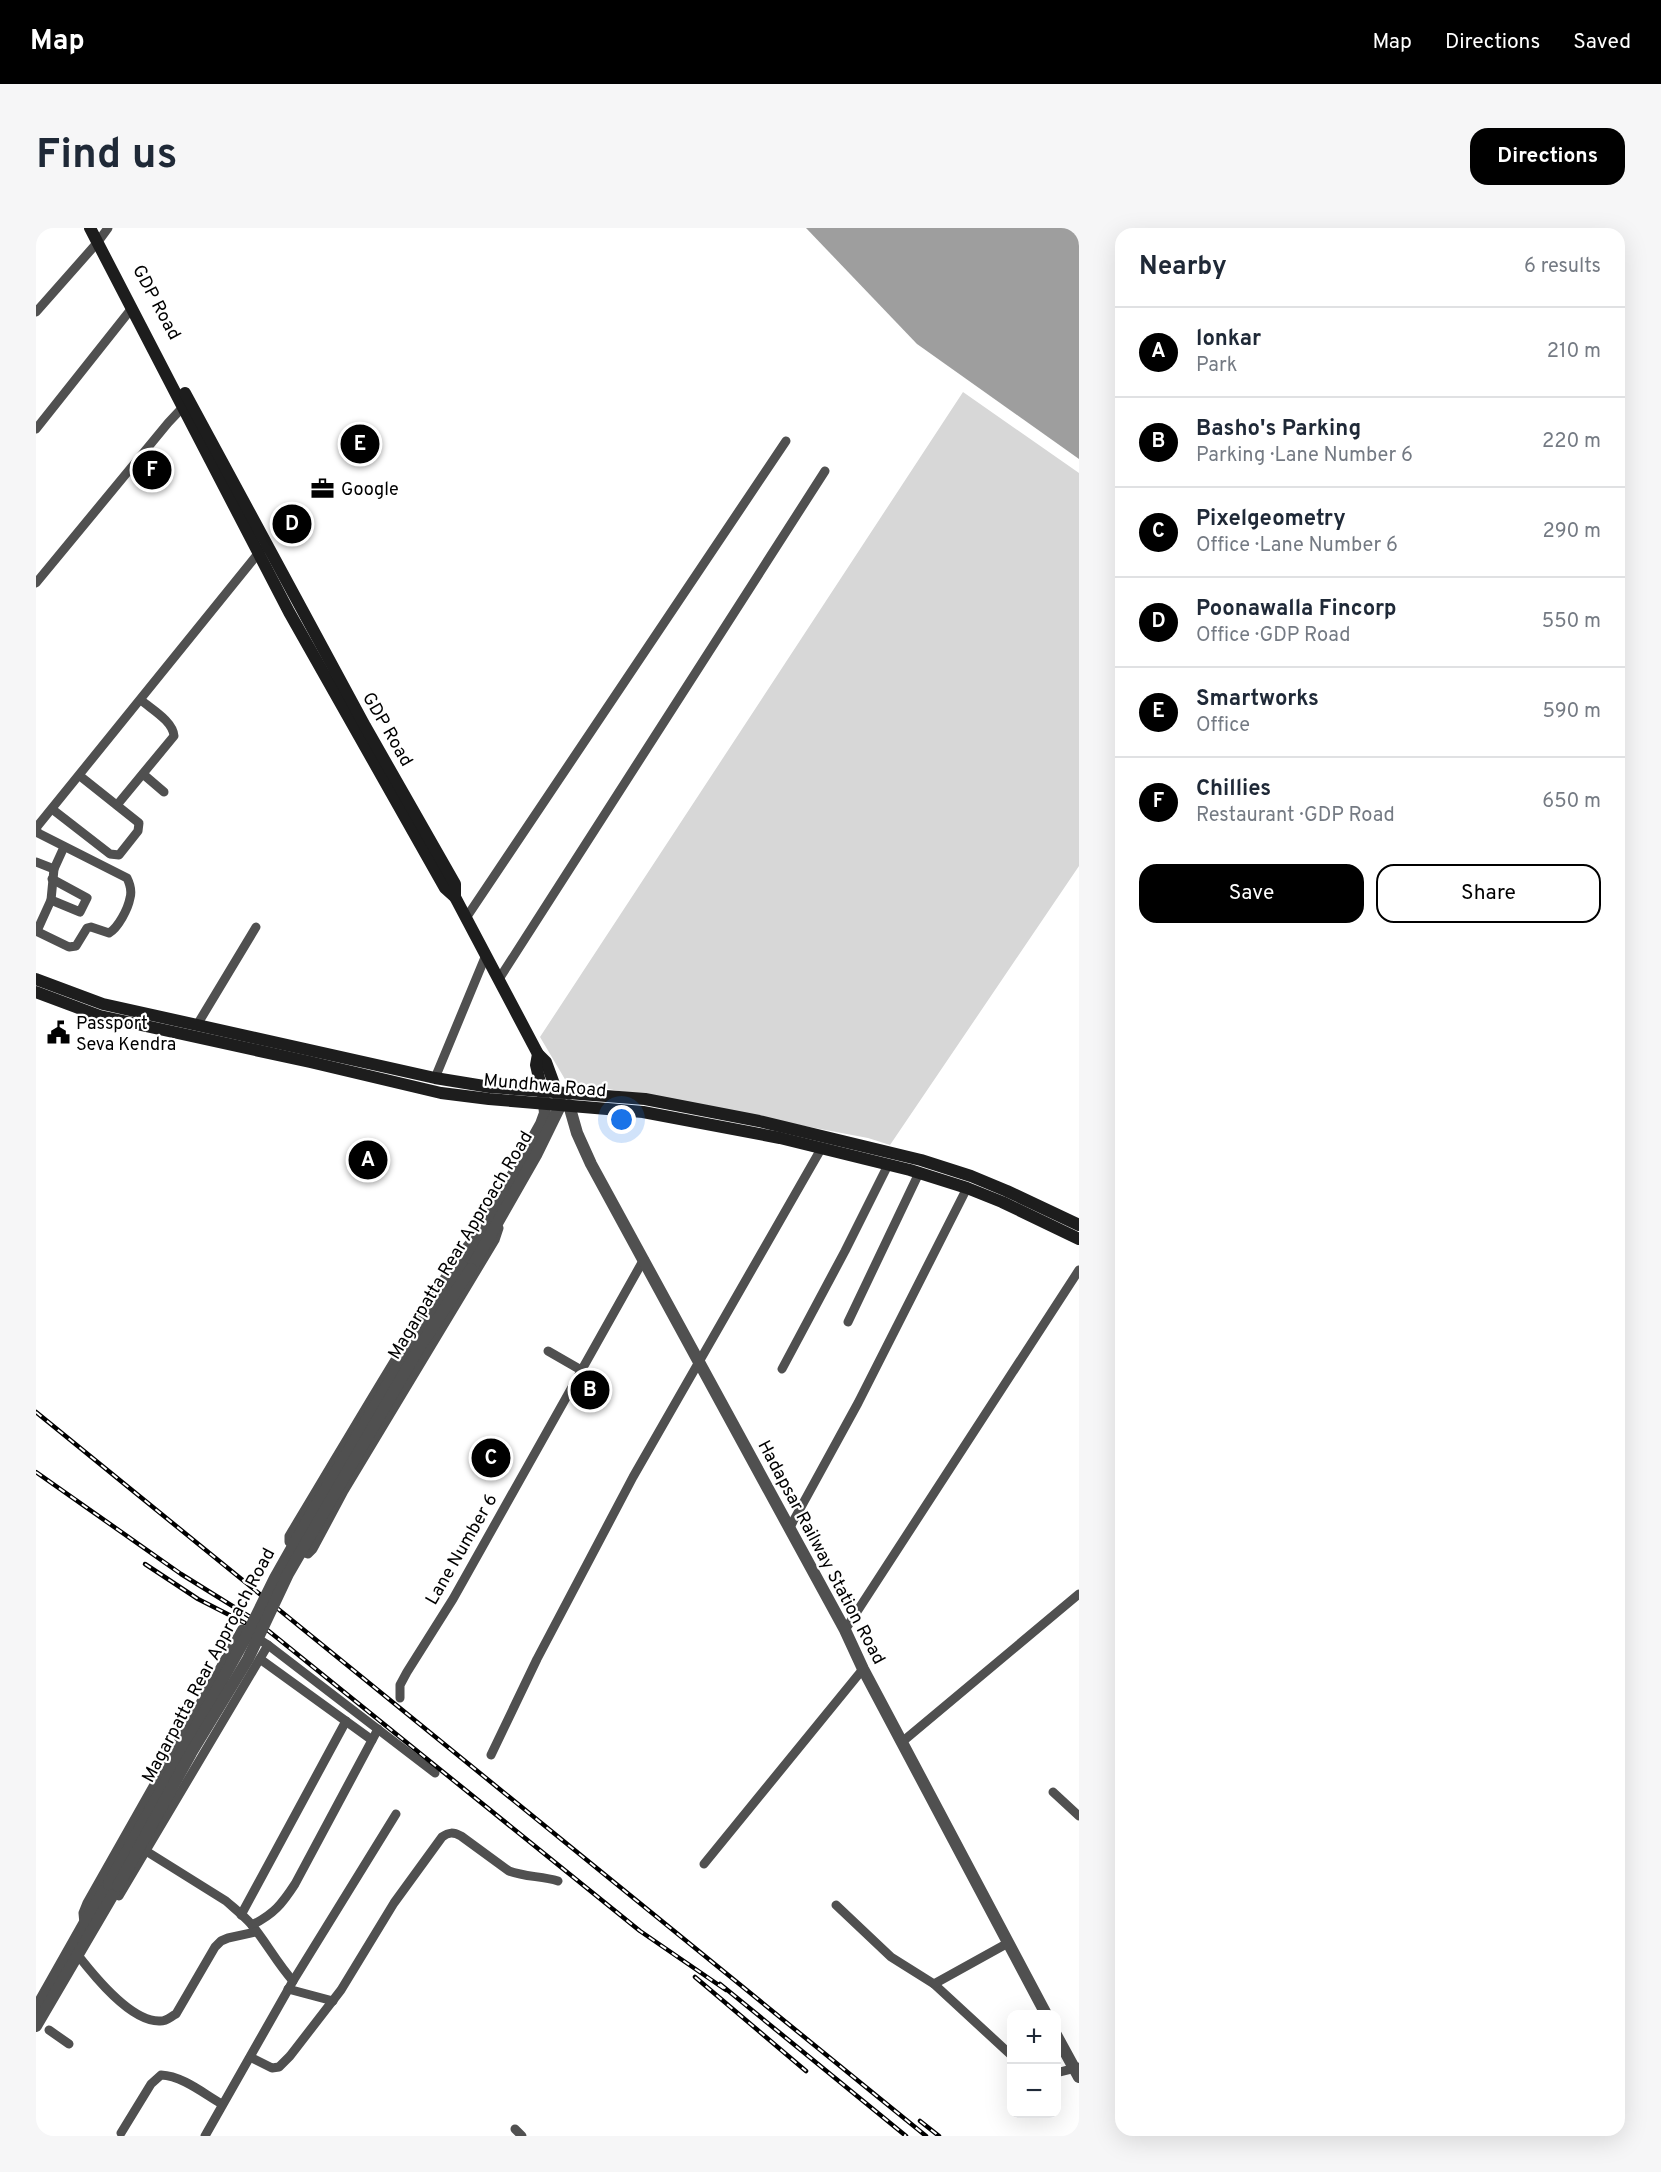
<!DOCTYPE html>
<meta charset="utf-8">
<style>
body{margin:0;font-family:Overpass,sans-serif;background:#f6f6f7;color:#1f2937}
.controls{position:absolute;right:18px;bottom:18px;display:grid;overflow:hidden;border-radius:12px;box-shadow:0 6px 24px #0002}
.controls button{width:54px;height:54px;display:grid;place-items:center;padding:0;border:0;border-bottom:2px solid #e0e1e3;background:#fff;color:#1f2937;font:30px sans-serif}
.you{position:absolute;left:586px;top:892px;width:21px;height:21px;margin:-15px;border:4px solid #fff;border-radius:50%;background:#1a73e8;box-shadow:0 0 0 9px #1a73e833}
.badge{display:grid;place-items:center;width:39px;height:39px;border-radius:50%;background:#000;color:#fff;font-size:20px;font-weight:700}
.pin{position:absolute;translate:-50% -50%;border:3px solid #fff;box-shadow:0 2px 6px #0006}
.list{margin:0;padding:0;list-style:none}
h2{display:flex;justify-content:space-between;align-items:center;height:78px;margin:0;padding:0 24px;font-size:26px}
h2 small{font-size:20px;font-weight:400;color:#747a83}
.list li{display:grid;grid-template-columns:39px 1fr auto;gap:18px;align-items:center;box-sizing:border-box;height:90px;padding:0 24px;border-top:2px solid #e0e1e3}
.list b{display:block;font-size:22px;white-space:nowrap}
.list p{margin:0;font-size:20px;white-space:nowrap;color:#747a83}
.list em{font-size:20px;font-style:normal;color:#747a83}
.actions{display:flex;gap:12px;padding:18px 24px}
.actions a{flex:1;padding:14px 0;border:2px solid #000;border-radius:18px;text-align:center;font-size:21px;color:#000}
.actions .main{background:#000;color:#fff}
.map{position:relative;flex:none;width:1043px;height:1908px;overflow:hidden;border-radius:18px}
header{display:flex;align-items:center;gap:36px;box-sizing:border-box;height:84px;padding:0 30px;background:#000;color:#fff}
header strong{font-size:28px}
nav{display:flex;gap:33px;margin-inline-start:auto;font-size:21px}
.intro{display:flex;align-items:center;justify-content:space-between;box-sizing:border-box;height:144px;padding:0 36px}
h1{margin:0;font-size:42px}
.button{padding:15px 27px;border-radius:18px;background:#000;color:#fff;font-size:21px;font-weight:700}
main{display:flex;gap:36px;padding:0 36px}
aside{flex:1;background:#fff;border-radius:18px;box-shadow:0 6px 24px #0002}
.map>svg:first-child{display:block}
.green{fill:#d7d7d7}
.water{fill:#9e9e9e}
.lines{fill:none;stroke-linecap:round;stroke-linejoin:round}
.minor{stroke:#505050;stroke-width:9}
.tertiary{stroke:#505050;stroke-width:12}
.secondary{stroke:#1d1d1d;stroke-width:12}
.rail-casing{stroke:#000;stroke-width:4.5}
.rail{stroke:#fff;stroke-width:2;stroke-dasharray:7;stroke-linecap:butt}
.tertiary-bridge{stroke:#505050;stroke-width:12}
.labels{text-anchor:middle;stroke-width:4.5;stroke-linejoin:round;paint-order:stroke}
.street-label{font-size:18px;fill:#000;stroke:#fff}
.poi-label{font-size:18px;fill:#000;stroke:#fff;text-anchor:start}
</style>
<header>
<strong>Map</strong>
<nav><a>Map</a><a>Directions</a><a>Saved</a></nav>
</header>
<div class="intro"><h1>Find us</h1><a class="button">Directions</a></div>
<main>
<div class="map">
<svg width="1043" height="1908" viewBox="0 0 1043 1908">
<rect width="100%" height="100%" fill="#fff"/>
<path class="green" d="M927 164 1043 245V638L854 917 832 910 530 853 504 809Z"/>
<path class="water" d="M770 0H1043V231L881 116Z"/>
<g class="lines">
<g class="minor">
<path d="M0 84 61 15 72 0"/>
<path d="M0 201 96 80"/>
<path d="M0 355 132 195 147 179"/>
<path d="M107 546 128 564"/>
<path d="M81 577 138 508C137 493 115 481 105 472"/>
<path d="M16 581 74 626 83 627 102 603 103 595 44 548"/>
<path d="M0 634 18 641"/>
<path d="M15 672 44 684 51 670 16 651"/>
<path d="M430 690 750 213"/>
<path d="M0 703 33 719 40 718 51 700 55 699 73 705C82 700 92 681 94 670 96 663 94 656 91 650L2 605 0 600 225 322"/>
<path d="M1 703 15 672 18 641 28 619"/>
<path d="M463 751 789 243"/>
<path d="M161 797 220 699"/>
<path d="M399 850 450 727"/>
<path d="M439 1009C415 1034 399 1067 381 1096 337 1166 296 1237 253 1308V1314L269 1325 272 1326 277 1321 308 1263 459 1012 463 1000"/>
<path d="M812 1094 883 945"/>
<path d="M512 1123 545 1142"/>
<path d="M746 1141 809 1023 852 937"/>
<path d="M753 1301 822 1175 931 960"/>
<path d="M809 1402 1043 1042"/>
<path d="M224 1431 336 1512"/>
<path d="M364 1470V1457L371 1444 417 1371 608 1031"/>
<path d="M866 1514 1043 1366"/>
<path d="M455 1527 501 1431 597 1249 785 921"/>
<path d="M1017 1564 1043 1588"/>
<path d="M110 1623 190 1673C199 1681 208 1688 215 1696 230 1714 241 1735 257 1753"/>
<path d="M668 1636 827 1441"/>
<path d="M83 1668 232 1417"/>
<path d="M800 1677 855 1729 898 1756 975 1827"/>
<path d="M205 1687 310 1493"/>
<path d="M48 1696 47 1685 51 1675 206 1401 232 1417 399 1545"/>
<path d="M216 1697C238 1686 246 1676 259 1656L342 1501"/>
<path d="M41 1726C58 1748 94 1793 123 1793 130 1794 134 1789 140 1786L179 1719 185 1713 192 1710 220 1704"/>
<path d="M898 1756 972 1715"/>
<path d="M252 1761 297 1773"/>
<path d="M13 1802 33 1816"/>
<path d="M218 1831 236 1840 243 1839 254 1828 305 1762 358 1675 406 1609C413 1604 417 1604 425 1608L473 1643C489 1649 506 1648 522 1653"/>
<path d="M1020 1845 1043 1839"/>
<path d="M479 1901 486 1908"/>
<path d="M85 1905 115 1856 125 1847C147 1848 168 1866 186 1876"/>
<path d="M169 1908 257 1753 360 1586"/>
</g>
<g class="tertiary">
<path d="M533 877 541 905 555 936 809 1402 827 1441 1010 1786"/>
<path d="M426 1038 505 896 509 885 507 866"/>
<path d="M435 1041 500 927 525 876 522 868"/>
<path d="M0 1781 48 1696 73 1656"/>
<path d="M0 1798 82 1658"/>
<path d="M1020 1807 1043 1849"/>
</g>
<g class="secondary">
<path d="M54 0 253 384 409 660 419 669 502 826 510 834 521 864"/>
<path d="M149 165 329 498 419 656V669"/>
<path d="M0 751 67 776 399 850 454 859 609 871 723 893 885 932 935 948 971 963 1043 997"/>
<path d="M0 764 64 788 274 834 405 865 453 871 607 884 744 910 874 942 931 960 966 974 1043 1011"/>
<path d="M502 826 500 837 506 863"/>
</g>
<defs>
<g id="rail">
<path d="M0 1184 890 1908"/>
<path d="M0 1244 145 1346 219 1392 604 1703 690 1762"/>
<path d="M109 1336 162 1371 209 1395"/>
<path d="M659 1749 770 1843"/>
<path d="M684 1756 870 1908"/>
<path d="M884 1893 903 1908"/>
</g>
</defs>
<use href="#rail" class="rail-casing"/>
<use href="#rail" class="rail"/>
<g class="tertiary-bridge">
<path d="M73 1656 210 1409 239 1350 278 1281 376 1115 426 1038"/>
<path d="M82 1658 155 1525 212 1431 252 1346 384 1118 435 1041"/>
</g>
</g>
<defs>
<symbol id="office-bare" viewBox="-9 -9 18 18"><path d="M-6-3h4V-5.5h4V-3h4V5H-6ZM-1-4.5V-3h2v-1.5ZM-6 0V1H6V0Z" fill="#000" stroke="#fff" stroke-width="2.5" paint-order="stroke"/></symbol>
<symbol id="civic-bare" viewBox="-9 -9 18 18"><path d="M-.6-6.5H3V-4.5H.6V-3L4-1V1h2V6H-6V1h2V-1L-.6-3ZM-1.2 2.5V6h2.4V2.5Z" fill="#000" stroke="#fff" stroke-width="2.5" paint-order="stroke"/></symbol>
</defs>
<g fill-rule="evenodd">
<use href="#office-bare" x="270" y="244" width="33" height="33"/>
<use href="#civic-bare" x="6" y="788" width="33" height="33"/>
</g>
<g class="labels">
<g class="street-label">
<text transform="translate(121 74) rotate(62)" y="6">GDP Road</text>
<text transform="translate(352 501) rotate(60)" y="6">GDP Road</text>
<text transform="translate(509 857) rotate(5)" y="6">Mundhwa Road</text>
<text transform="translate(424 1017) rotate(-59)" y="6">Magarpatta Rear Approach Road</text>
<text transform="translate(425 1321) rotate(-60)" y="6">Lane Number 6</text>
<text transform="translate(786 1324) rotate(62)" y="6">Hadapsar Railway Station Road</text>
<text transform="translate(172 1437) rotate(-62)" y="6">Magarpatta Rear Approach Road</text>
</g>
<g class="poi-label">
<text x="305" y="267">Google</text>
<text x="40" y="801">Passport<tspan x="40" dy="21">Seva Kendra</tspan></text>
</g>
</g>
</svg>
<div class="controls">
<button>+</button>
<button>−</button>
</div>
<div class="you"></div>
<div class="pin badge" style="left:332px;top:932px">A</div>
<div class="pin badge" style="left:554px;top:1162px">B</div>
<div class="pin badge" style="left:455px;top:1230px">C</div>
<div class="pin badge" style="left:256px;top:296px">D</div>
<div class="pin badge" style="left:324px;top:216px">E</div>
<div class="pin badge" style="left:116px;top:242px">F</div>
</div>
<aside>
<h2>Nearby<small>6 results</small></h2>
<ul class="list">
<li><span class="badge">A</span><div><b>lonkar</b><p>Park</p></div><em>210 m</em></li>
<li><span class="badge">B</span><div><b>Basho's Parking</b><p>Parking · Lane Number 6</p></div><em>220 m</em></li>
<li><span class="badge">C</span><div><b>Pixelgeometry</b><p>Office · Lane Number 6</p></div><em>290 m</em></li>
<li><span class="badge">D</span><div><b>Poonawalla Fincorp</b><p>Office · GDP Road</p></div><em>550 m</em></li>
<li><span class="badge">E</span><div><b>Smartworks</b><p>Office</p></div><em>590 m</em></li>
<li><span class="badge">F</span><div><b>Chillies</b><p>Restaurant · GDP Road</p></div><em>650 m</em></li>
</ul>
<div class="actions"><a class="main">Save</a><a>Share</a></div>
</aside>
</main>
